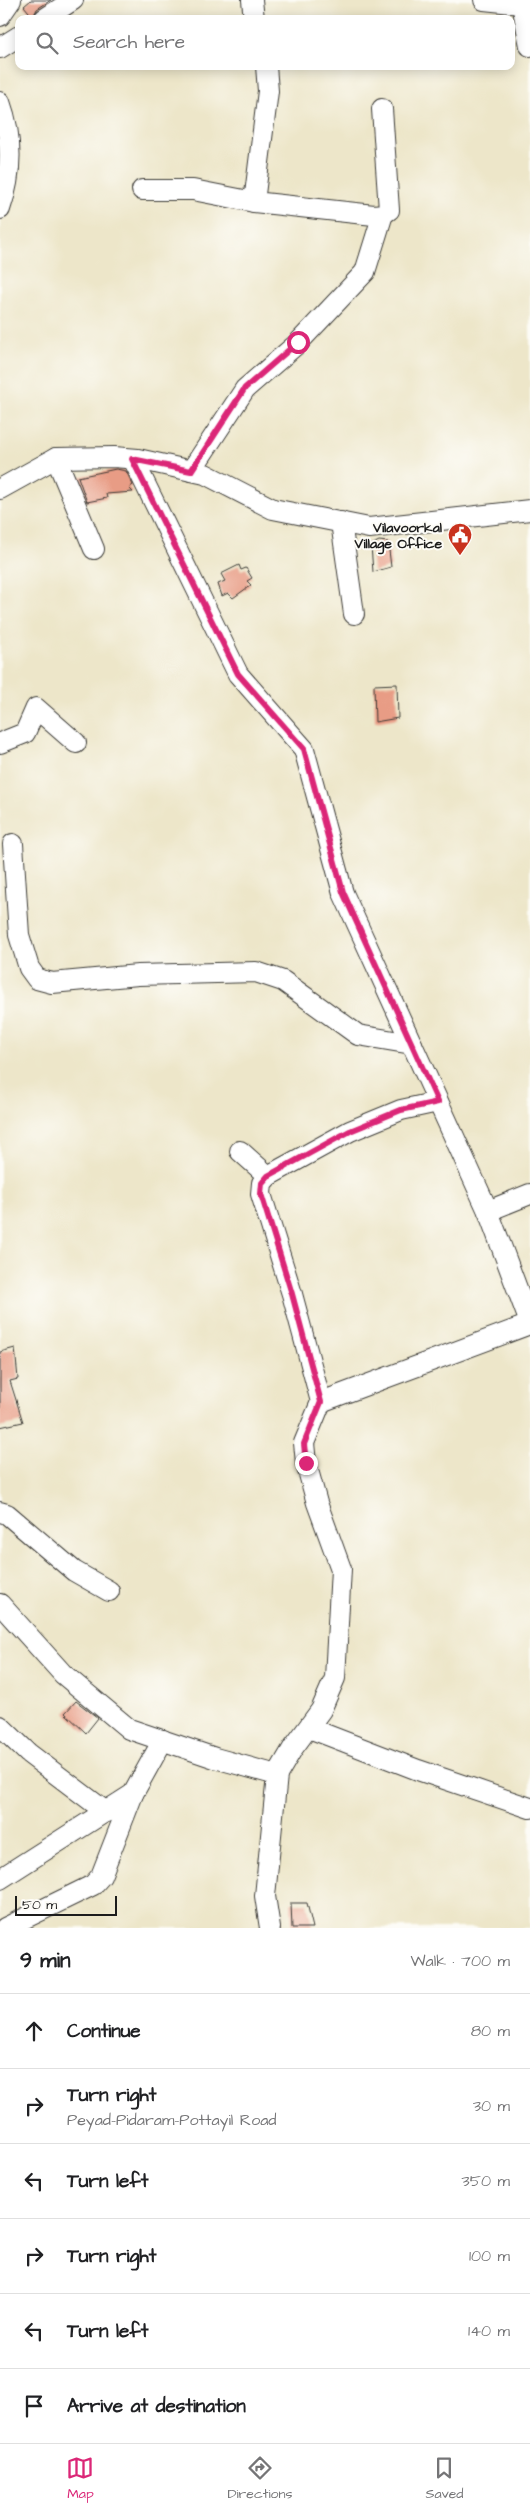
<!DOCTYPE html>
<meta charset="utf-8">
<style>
body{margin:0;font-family:"Architects Daughter",sans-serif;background:#f6f6f6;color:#202124}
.scale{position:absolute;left:15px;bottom:12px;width:102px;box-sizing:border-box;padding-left:5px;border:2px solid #1c1c1c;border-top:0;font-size:14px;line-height:18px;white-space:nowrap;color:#1c1c1c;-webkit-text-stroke:4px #fdfcf7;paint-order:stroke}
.stop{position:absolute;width:15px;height:15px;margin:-11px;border:4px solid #db2777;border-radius:50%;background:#fff}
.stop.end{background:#db2777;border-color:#fff;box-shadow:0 1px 5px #0008}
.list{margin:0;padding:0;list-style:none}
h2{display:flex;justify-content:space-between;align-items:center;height:65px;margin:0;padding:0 20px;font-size:21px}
h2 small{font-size:16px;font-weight:400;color:#757577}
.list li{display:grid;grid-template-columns:32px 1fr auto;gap:15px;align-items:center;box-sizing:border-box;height:75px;padding:0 20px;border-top:1px solid #e0e0e0}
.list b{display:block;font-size:19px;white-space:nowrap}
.list p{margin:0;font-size:16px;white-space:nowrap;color:#757577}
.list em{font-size:16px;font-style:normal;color:#757577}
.icon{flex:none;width:28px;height:28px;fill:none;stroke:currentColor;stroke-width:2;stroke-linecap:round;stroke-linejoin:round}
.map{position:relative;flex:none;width:530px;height:1928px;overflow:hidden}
.search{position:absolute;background:#fff;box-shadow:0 2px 12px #0003;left:15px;right:15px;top:15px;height:55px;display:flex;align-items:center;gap:12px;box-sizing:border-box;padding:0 18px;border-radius:10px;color:#757577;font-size:19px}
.sheet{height:515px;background:#fff}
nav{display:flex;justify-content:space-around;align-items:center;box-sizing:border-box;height:70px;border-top:1px solid #e0e0e0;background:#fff;font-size:14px;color:#757577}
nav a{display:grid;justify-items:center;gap:2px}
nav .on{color:#db2777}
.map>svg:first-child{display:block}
.building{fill:#e89c85}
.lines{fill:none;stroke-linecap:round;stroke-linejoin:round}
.minor-casing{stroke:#3b3a36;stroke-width:22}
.minor{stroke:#fff;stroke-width:20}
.route{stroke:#db2777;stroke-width:6}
.labels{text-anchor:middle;stroke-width:4;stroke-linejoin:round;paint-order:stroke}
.poi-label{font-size:14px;font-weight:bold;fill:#1c1c1c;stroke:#fdfcf7;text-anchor:end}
</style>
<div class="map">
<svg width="530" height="1928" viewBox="0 0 530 1928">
<rect width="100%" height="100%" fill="#fdfcf7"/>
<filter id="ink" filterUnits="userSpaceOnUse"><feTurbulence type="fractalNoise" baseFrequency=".02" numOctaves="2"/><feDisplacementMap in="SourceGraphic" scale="10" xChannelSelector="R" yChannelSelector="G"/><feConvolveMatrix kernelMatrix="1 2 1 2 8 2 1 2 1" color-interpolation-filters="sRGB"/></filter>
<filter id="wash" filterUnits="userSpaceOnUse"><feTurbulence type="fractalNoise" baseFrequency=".0096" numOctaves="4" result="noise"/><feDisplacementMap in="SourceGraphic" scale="20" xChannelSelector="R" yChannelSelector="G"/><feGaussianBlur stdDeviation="1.12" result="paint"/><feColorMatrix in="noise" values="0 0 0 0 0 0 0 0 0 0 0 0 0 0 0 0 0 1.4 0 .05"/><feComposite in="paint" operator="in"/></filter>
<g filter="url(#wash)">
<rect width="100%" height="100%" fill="#ede6c9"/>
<g id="blocks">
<g class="building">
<path d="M31 0H51L37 9 33 17 24 6Z"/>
<path d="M116 469 126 471 133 485 129 488 133 492 106 494 107 498 87 502 78 477Z"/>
<path d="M379 541 388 542 391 567 373 572 371 545Z"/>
<path d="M239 565 241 570 246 568 252 578 247 581 251 585 233 598 228 593 222 596 218 584 225 581 221 574Z"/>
<path d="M397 684 398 718 375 722 374 685Z"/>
<path d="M15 1348 18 1379 10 1381 23 1422 0 1427V1352Z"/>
<path d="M76 1701 98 1718 86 1733 65 1713Z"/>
<path d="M291 1903H307L313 1928H292Z"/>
</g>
</g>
</g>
<g filter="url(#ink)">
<use href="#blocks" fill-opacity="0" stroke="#3b3a36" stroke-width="1"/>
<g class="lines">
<defs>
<g id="minor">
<path d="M252 0 254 19"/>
<path d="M484 0 530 5"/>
<path d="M522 4 530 46"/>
<path d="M0 16 11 0"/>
<path d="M44 19 73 0"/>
<path d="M0 48 19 36"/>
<path d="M266 66 268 91 254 202 374 215 383 214 389 210 382 109"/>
<path d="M0 102C13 138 13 172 0 209"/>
<path d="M142 190H193L254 202"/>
<path d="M56 458 94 549"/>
<path d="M133 459 238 674 304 749 343 893 488 1211 530 1323"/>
<path d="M191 471 245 389 298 343 365 272 383 214"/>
<path d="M0 489 56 458 114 457 138 459 205 474 273 509 369 528 530 510"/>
<path d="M341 522 354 614"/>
<path d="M0 743 25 733 36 708 76 743"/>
<path d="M13 844 19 935 29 968 37 979 52 983 138 975 256 972 283 981 358 1035 412 1044"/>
<path d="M240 1151 268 1176"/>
<path d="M488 1211 530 1194"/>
<path d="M321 1402 530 1324"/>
<path d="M0 1512 7 1514 74 1571 109 1591"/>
<path d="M0 1604 63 1674 129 1729 215 1758 277 1775 265 1896 270 1928"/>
<path d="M0 1726 28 1753 106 1812"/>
<path d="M309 1728 418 1770 530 1808"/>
<path d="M277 1775 293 1748 321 1710 335 1678 341 1569 317 1503 306 1463 304 1443 321 1402 292 1294 261 1194 262 1183 268 1176 350 1131 401 1110 438 1102"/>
<path d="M0 1879 133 1794 163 1740"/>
<path d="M5 1928 93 1885 101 1876 133 1794"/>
</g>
</defs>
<use href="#minor" class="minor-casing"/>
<use href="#minor" class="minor"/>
</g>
</g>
<g class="lines" filter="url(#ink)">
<path class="route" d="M298 342 245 388 191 471 132 459 238 674 304 749 343 892 438 1102 401 1110 350 1131 268 1176 262 1183 261 1194 292 1294 321 1402 304 1444 306 1463"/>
</g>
<defs>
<symbol id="civic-pin" viewBox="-11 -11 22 30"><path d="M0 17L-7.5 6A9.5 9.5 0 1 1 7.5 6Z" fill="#c8321e" stroke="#fdfcf7"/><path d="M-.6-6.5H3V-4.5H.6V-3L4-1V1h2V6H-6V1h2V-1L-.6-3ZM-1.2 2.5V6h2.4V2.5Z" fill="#fff"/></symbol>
</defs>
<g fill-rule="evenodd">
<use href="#civic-pin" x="446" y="521" width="28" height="38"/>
</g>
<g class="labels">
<g class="poi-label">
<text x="442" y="532">Vilavoorkal<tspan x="442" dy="16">Village Office</tspan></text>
</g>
</g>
</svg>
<div class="scale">50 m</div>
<div class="stop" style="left:298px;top:342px"></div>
<div class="stop end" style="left:306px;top:1463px"></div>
<div class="search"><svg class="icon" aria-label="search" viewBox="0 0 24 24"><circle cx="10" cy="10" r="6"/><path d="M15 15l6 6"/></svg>Search here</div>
</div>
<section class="sheet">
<h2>9 min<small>Walk · 700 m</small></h2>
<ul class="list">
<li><svg class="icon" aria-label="ahead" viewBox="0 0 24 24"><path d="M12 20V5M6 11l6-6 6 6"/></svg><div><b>Continue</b></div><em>80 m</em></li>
<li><svg class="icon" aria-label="right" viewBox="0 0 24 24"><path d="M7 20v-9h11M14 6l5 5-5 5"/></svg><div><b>Turn right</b><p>Peyad-Pidaram-Pottayil Road</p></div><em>30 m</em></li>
<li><svg class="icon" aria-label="left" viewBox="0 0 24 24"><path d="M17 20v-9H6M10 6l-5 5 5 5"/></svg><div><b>Turn left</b></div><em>350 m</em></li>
<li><svg class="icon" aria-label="right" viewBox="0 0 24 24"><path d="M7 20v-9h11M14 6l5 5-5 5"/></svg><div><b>Turn right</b></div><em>100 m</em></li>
<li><svg class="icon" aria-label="left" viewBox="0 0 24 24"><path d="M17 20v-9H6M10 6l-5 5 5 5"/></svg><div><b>Turn left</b></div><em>140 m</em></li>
<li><svg class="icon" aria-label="arrive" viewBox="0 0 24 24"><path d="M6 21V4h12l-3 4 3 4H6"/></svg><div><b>Arrive at destination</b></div></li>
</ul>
</section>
<nav>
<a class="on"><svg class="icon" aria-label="map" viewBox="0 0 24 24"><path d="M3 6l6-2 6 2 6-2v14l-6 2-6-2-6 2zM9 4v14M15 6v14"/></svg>Map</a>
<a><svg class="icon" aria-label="directions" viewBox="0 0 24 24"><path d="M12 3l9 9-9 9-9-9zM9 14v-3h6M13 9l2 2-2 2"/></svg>Directions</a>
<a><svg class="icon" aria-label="saved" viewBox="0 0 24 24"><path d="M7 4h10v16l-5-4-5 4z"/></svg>Saved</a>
</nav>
